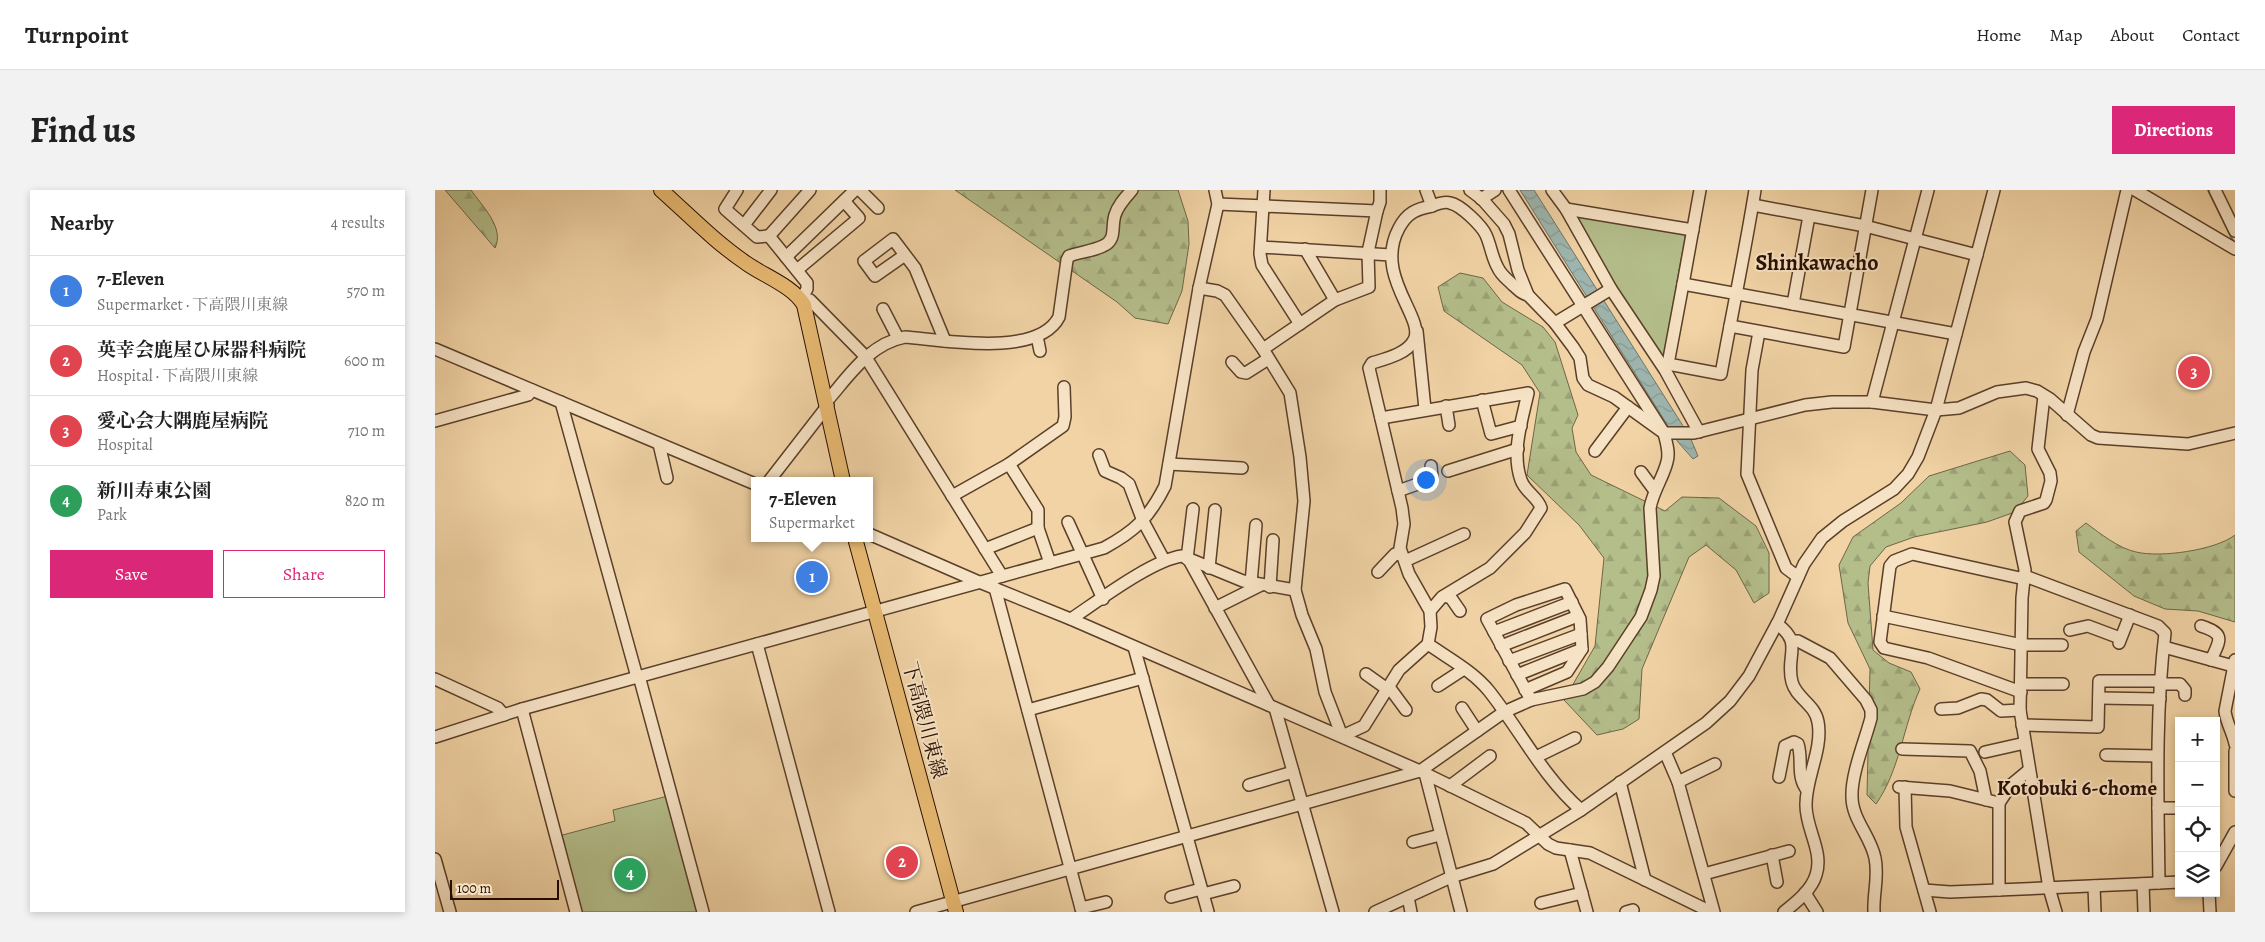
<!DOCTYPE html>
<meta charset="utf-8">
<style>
body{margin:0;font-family:Alegreya,"Noto Serif JP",serif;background:#f2f2f2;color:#222}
.controls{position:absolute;right:15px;bottom:15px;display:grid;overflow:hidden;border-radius:0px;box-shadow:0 2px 8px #0003}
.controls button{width:45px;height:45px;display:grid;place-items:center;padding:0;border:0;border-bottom:1px solid #e0e0e0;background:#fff;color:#222;font:25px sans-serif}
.scale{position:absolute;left:15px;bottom:12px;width:109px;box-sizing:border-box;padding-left:5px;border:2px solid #280e00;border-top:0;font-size:14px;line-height:18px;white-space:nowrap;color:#280e00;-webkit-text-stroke:4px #f6e2c4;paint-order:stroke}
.you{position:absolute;left:990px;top:289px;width:18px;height:18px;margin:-12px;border:4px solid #fff;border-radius:50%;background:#1a73e8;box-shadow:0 0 0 8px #1a73e833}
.badge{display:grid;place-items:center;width:32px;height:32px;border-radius:50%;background:#db2777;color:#fff;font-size:16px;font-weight:700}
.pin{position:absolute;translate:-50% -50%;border:2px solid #fff;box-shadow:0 1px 5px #0006}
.popup{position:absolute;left:316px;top:287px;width:122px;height:65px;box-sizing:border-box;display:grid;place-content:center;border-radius:0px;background:#fff;filter:drop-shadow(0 1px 4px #0005);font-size:16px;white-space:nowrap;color:#767676}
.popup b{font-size:19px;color:#222}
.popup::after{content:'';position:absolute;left:50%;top:100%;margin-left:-10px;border:10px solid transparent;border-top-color:#fff}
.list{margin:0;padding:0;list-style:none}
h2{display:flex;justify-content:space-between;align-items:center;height:65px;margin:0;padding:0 20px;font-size:21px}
h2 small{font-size:16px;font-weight:400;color:#767676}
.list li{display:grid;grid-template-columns:32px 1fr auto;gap:15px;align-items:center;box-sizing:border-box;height:70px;padding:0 20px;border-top:1px solid #e0e0e0}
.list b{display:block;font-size:19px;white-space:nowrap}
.list p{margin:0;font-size:16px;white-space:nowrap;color:#767676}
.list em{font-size:16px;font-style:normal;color:#767676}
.actions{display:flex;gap:10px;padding:15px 20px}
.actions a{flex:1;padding:11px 0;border:1px solid #db2777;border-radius:0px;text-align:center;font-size:18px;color:#db2777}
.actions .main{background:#db2777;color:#fff}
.icon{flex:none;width:28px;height:28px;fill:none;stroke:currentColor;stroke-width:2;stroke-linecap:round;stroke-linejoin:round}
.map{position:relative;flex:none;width:1800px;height:722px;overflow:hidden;border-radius:0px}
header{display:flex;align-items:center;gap:30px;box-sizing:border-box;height:70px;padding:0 25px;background:#fff;border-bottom:1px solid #e0e0e0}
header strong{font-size:24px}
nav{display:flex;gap:28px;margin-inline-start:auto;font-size:18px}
.intro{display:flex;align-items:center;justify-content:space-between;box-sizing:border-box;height:120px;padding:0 30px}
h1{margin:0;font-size:35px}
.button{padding:12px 22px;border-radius:0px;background:#db2777;color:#fff;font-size:18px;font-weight:700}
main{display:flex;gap:30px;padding:0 30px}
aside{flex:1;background:#fff;border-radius:0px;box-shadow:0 2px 8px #0003}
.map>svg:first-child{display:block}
.forest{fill:url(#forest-firs);stroke:#6e6646}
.park{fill:#b4be8b;stroke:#6e6646}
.water{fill:url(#water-waves);stroke:#6e7369}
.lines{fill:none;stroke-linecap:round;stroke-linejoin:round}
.stream{stroke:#6e7369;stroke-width:2}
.minor-casing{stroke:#5a3f29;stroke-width:14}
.major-casing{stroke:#280e00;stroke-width:16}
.minor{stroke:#f6e2c4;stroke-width:11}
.major{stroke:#e8ba72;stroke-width:14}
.labels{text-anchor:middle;stroke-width:4;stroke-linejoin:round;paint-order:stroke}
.street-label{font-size:20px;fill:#280e00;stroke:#f6e2c4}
.neighbourhood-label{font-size:21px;font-weight:bold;fill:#280e00;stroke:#f6e2c4}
.quarter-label{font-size:22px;font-weight:bold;fill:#280e00;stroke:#f6e2c4}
</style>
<header>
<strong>Turnpoint</strong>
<nav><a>Home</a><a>Map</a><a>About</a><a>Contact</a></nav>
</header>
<div class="intro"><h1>Find us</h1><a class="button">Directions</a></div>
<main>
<aside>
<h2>Nearby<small>4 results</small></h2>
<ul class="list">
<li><span class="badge" style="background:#3f7fe0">1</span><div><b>7-Eleven</b><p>Supermarket · 下高隈川東線</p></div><em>570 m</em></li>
<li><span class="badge" style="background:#e0444e">2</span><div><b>英幸会鹿屋ひ尿器科病院</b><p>Hospital · 下高隈川東線</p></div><em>600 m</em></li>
<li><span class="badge" style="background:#e0444e">3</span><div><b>愛心会大隅鹿屋病院</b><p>Hospital</p></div><em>710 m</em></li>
<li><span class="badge" style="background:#2e9e5b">4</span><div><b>新川寿東公園</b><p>Park</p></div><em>820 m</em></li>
</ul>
<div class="actions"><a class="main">Save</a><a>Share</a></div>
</aside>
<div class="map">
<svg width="1800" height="722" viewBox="0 0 1800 722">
<defs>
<pattern id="forest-firs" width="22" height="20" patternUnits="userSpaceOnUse" patternTransform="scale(1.25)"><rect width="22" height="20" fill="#b4be8b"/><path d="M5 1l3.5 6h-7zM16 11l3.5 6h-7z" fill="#9ba276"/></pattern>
<pattern id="water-waves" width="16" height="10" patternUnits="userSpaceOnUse" patternTransform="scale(1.25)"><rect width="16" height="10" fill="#9db6af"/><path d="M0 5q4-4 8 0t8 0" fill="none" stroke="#879b95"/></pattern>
</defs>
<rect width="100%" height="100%" fill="#f1d3a5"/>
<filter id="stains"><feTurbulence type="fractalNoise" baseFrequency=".004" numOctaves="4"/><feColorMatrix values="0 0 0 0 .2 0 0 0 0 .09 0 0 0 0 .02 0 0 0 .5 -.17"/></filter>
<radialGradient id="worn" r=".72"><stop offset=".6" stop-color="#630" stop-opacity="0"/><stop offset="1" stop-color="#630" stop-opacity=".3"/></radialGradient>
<g class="forest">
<path d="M10 0H36C47 16 70 38 60 58Z"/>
<path d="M520 0H743L753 31 754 54 747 101 733 134 700 128 682 112Z"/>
<path d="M1025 83 1048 88 1067 112 1108 137 1120 152 1143 225 1137 238 1141 262 1156 285 1230 321 1247 307 1284 308 1321 336 1334 363V403L1319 413 1301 380 1271 355 1254 367 1207 479 1204 529 1188 539 1162 545 1129 510 1160 456 1169 368 1144 335 1092 285 1105 203 1087 175 1009 121 1003 97Z"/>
<path d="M1575 261 1590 275 1593 306 1580 322 1552 332 1479 347 1451 357 1435 376 1433 393 1438 460 1454 473 1476 482 1485 499C1468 536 1465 580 1441 614L1432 605 1435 479 1413 433 1404 375 1418 347 1466 313 1494 286Z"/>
<path d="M1651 333C1666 344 1683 358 1701 362 1726 368 1781 360 1800 345V432L1763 421 1730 419 1699 406 1644 362 1641 341Z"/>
</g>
<g class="park">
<path d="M1138 25 1251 43 1227 174Z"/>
<path d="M233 606 267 722H145L124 646 180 631 178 620Z"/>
</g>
<path class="water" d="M1085 0H1099L1255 247 1263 266 1258 269 1243 252Z"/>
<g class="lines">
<path class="stream" d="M1773 0 1799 53"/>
<defs>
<g id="minor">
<path d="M302 0 290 19 322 47 334 46 372 93V99L366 109 375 110 430 166 567 386"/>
<path d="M425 0 443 18"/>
<path d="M829 0 825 64 827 75 865 134"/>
<path d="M991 0 997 16"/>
<path d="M1035 0 1047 9 1069 34 1074 44 1083 80 1093 105 1120 133 1138 157 1145 168 1148 188 1153 195 1179 207 1229 243H1259L1370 215 1397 212H1437L1501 220 1524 218 1562 202 1591 198 1602 201 1615 209 1656 245 1663 248 1753 254 1800 243"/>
<path d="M1117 0 1131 19 1176 99 1230 180 1264 242"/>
<path d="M1320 0C1310 62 1297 123 1286 184L1233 174 1248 94 1358 114"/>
<path d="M1700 0 1800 59"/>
<path d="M1780 0 1800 41"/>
<path d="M1046 9 1060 0"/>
<path d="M783 14 942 21 933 62 934 97 900 110 828 159"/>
<path d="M1318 15 1430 36 1542 65"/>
<path d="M1131 19 1258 40"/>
<path d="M942 21 945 12V0"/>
<path d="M1374 26 1358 114 1521 144"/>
<path d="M309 35 336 0"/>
<path d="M334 46 375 0"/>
<path d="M826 57 956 65"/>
<path d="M870 59 900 110"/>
<path d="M470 65 440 86 429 71 458 49 480 78 510 151"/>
<path d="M351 67 420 0"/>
<path d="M362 80 424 28 409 11"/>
<path d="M1248 94 1265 0"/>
<path d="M764 98 782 101 790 105 828 159 855 203 865 267 869 311 860 400 867 425 881 459 890 502 907 546 929 536 964 480 993 454 996 437 995 421 974 384 965 358 969 334 967 318 934 178 937 173C950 169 972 164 979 150 991 128 938 86 964 38 972 23 981 19 997 16 1002 14 1010 11 1015 13 1026 15 1047 36 1051 45 1056 56 1057 68 1063 78 1066 85 1072 89 1078 95 1083 99 1086 104 1093 105"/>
<path d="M448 119 463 148"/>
<path d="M1120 133 1176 99"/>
<path d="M1295 136 1409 157 1437 0"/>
<path d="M982 141 990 219"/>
<path d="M1324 142 1317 180 1312 284 1351 378 1363 387"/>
<path d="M602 146 605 161"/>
<path d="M0 159 320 294"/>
<path d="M797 172 806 182 811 183 833 169"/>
<path d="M1609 206 1603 259 1615 283 1616 291 1611 310 1609 313 1585 321 1580 332 1590 380 1587 408 1585 520 1614 698 1621 722"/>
<path d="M1047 210 1056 244 1086 236"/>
<path d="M392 211C414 186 434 154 470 147 508 150 603 168 624 127L632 70 634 66C645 62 658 61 668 56 682 50 676 37 680 25 683 15 690 8 697 0"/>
<path d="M126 212 202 487"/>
<path d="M1437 212 1493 0"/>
<path d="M1011 216 1014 235"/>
<path d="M1632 225 1649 162 1662 129 1692 0"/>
<path d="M946 228 1093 203C1087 230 1076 263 1086 290 1090 302 1103 307 1106 318L1090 343 1055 378 1007 407 995 421"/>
<path d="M0 231 93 205 97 200"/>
<path d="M224 254 232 288"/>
<path d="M1160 261 1193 217"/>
<path d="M664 265 670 281 686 288 694 294 708 331 729 370"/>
<path d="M574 274 628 236 630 227 629 197"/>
<path d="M734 274 807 278"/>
<path d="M1013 281 1083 259"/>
<path d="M1206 282 1220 301"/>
<path d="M334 291 393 215"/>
<path d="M963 301 994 290 997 287 996 276"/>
<path d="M517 306 574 274 603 320V338"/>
<path d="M633 332 668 409"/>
<path d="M434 344 544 392 638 430 985 581 1091 633 1113 654 1121 658 1155 663 1276 722"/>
<path d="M550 359 603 338 615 373"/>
<path d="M752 369 758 319"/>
<path d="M754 370 834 515"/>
<path d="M970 371 1029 344"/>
<path d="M774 378 780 320"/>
<path d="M943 382 960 364 967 365"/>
<path d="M816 393 821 335"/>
<path d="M835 397 838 350"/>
<path d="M560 398 647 722"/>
<path d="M1009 406 1016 408 1025 421"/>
<path d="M780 418 826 395"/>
<path d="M1448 426 1587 455H1627"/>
<path d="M636 429C663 411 717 370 747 366L808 391 860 400"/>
<path d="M1342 434C1369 453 1350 466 1357 492 1361 508 1380 514 1383 532 1388 559 1371 587 1371 614 1370 638 1389 661 1381 685 1376 701 1361 712 1349 722"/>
<path d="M1766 436C1791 444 1785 450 1776 470"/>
<path d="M1635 440 1653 436 1685 448"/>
<path d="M1059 442 1137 412"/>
<path d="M1357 451H1363L1395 468 1431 510 1436 520V528C1430 551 1416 584 1417 607 1417 629 1436 647 1440 668 1444 686 1438 704 1439 722"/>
<path d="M1684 453 1695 425"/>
<path d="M322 454 394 722"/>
<path d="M993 454C1013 468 1039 482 1054 501 1085 540 1108 587 1146 620"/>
<path d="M1066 456 1143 426"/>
<path d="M699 457 773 722"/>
<path d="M1729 457 1798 476"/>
<path d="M1800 470 1790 521C1791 532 1798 543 1800 554"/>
<path d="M1074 471 1146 444"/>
<path d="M931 484 952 499"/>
<path d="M1082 485 1147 459"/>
<path d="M204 486 268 722"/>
<path d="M0 489 63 518 69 525"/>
<path d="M1586 494H1628"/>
<path d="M1725 494H1745L1750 500V505"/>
<path d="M1003 496 1029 479"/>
<path d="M954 497 971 520"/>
<path d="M1090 500 1132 482 1147 459 1145 429 1130 399 1081 415 1052 429 1096 510"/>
<path d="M1586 502 1493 468 1449 458 1445 452 1455 376 1459 371 1477 364 1585 388 1590 386 1723 436 1730 443C1720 526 1723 610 1724 693L1744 692"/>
<path d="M1664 508 1725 509"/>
<path d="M840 518 898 722"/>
<path d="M1027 518 1042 541"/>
<path d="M87 519 141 722"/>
<path d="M1506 519 1523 518 1546 509 1552 510 1566 521 1585 520"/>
<path d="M593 520 708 488"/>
<path d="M1587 535 1663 537 1664 491H1726"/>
<path d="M0 547 87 519 669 358C700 341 714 328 730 296L764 98 783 14 780 0"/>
<path d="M1467 559 1535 561 1545 581 1551 610"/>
<path d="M1800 561V601"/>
<path d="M1230 562 1243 592 1279 722"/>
<path d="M1550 562 1590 553"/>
<path d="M1671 565 1722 566"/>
<path d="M1101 567 1140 548"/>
<path d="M990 583 1026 722"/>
<path d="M1344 587 1350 556 1359 552 1363 554C1368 570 1361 586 1372 600"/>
<path d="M1185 592 1210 690"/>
<path d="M1243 592 1280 574"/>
<path d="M814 595 858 582"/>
<path d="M1015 596 1055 566"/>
<path d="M1464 597 1515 601 1564 613V700"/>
<path d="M1470 597 1471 637 1495 722"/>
<path d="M1564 613 1576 595 1594 580"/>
<path d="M1723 618H1744"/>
<path d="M978 652 1005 645"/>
<path d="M1135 660 1152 722"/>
<path d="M1337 665 1342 692"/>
<path d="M0 669 15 722"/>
<path d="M1781 676 1800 642"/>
<path d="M1269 684 1354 661"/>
<path d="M1708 694 1709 722"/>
<path d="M1659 696 1660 722"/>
<path d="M1489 700 1515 702 1724 693"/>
<path d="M1370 703 1382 722"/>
<path d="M1774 703 1775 722"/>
<path d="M768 704 799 696"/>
<path d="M736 707 766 699"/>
<path d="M973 707 976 722"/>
<path d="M1106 713 1147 703"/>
<path d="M646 718 671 712"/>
<path d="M481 722 985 581 1069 522 1096 510 1148 499 1160 492 1173 477 1206 427 1216 400 1219 386 1215 318C1218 301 1228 288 1232 272 1235 262 1231 252 1229 243L1074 0"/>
<path d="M940 722 1016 687 1058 674 1146 620 1271 533 1295 511 1314 486 1344 430 1369 374 1387 348 1408 331 1459 299 1473 284 1483 267 1501 220 1559 0"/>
<path d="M1191 722 1198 720"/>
</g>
<g id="major">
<path d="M226 0C254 25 280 52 311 73 329 86 358 96 369 115L408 291"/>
<path d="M420 348 521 722"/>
</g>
</defs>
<use href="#minor" class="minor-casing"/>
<use href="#major" class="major-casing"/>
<use href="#minor" class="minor"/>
<use href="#major" class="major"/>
</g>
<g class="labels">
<g class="street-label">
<text transform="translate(490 530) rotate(75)" y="7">下高隈川東線</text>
</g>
<g class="neighbourhood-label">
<text x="1642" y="605">Kotobuki 6-chome</text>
</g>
<g class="quarter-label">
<text x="1382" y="80">Shinkawacho</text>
</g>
</g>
<rect width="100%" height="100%" filter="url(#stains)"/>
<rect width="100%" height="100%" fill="url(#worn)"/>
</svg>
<div class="controls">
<button>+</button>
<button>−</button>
<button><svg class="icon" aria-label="locate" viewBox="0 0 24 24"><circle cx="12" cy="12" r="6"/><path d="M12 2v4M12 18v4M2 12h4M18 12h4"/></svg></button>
<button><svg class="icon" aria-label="layers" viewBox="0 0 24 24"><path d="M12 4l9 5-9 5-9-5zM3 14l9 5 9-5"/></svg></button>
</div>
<div class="scale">100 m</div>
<div class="you"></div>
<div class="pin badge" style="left:377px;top:387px;background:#3f7fe0">1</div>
<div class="popup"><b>7-Eleven</b>Supermarket</div>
<div class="pin badge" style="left:467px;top:672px;background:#e0444e">2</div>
<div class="pin badge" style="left:1759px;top:182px;background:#e0444e">3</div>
<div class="pin badge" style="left:195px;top:684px;background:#2e9e5b">4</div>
</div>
</main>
